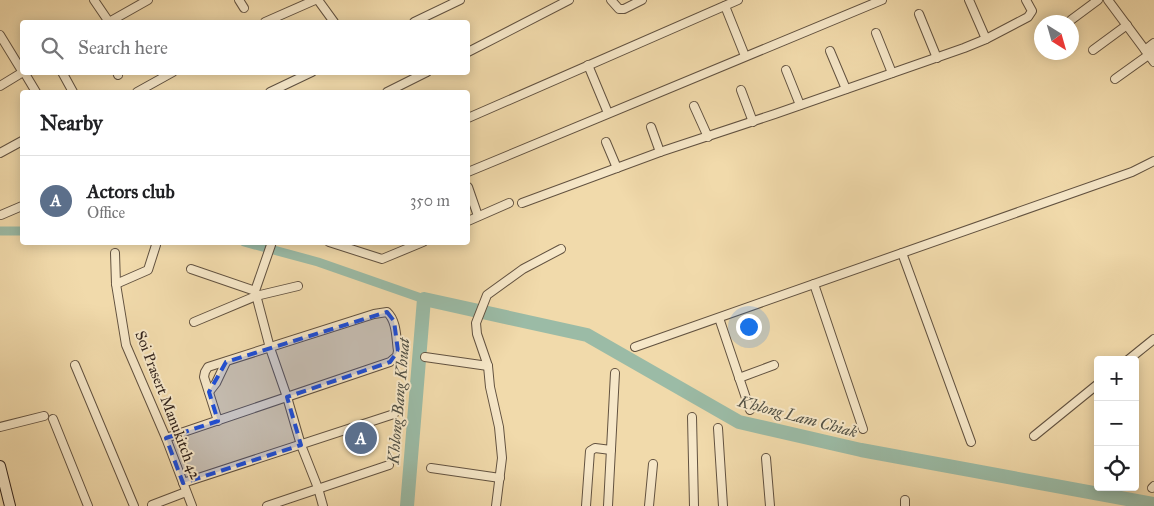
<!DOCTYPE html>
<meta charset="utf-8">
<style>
body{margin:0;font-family:"IM FELL Great Primer",serif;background:#f2f2f2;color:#202124}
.controls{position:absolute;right:15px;bottom:15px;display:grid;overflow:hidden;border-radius:5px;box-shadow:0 2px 12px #0003}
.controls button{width:45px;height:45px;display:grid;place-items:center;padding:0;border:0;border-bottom:1px solid #e0e0e0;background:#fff;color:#202124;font:25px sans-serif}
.compass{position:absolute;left:1034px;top:15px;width:45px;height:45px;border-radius:50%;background:#fff;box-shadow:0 2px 12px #0003;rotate:143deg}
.you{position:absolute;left:748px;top:326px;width:18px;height:18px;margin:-12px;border:4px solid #fff;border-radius:50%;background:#1a73e8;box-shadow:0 0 0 8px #1a73e833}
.badge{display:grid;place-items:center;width:32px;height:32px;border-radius:50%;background:#2563eb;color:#fff;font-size:16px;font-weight:700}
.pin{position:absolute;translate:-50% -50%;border:2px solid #fff;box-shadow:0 1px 5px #0006}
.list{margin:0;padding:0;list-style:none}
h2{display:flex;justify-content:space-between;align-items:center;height:65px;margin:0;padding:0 20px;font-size:21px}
h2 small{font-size:16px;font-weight:400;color:#757577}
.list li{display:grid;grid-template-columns:32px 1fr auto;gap:15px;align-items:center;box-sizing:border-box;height:90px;padding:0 20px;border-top:1px solid #e0e0e0}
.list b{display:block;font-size:19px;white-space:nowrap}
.list p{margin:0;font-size:16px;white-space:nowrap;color:#757577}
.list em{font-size:16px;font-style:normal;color:#757577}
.icon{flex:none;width:28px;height:28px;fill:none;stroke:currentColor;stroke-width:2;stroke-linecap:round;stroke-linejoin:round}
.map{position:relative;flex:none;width:1154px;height:506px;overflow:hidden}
.search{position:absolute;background:#fff;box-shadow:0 2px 12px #0003;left:20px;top:20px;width:450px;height:55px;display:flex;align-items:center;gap:12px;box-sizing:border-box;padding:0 18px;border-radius:5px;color:#757577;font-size:19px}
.panel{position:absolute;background:#fff;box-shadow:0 2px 12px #0003;left:20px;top:90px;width:450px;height:155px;border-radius:5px}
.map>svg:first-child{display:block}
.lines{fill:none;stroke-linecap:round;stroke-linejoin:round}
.canal{stroke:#9bbba6;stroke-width:9}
.river{stroke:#9bbba6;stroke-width:14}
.street-casing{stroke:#625240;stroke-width:10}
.secondary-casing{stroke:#33241c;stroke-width:12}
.street{stroke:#f6e7c8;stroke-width:8}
.secondary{stroke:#f6e7c8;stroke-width:10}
.marked{fill:#1d4ed8;fill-opacity:0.2;stroke:#1d4ed8;stroke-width:4;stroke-dasharray:10 6;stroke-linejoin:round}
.labels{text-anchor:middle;stroke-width:4;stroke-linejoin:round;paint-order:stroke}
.street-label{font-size:15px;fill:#33241c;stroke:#f6e7c8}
.water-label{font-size:16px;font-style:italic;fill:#525145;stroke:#f6e7c8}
</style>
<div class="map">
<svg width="1154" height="506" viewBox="0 0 1154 506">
<rect width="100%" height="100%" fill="#f1daab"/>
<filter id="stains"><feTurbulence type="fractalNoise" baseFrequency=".004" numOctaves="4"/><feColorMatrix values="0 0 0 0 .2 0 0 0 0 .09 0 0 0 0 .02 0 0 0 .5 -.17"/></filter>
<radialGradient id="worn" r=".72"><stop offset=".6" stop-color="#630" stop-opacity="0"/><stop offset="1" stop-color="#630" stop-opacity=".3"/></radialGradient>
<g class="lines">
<g class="canal">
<path d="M0 231H22"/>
<path d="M244 242 318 262 424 299"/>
</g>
<path class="river" d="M407 506 424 299 587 335 739 422 861 450 1154 504"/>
<defs>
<g id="street">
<path d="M94 0 109 22"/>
<path d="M239 0 244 8"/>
<path d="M318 0 334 22"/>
<path d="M611 0 619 9H624L642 0"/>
<path d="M969 0 986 39"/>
<path d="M1108 0 1154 62"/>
<path d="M725 6 745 56"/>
<path d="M919 14 937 58"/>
<path d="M1071 20 1098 0"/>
<path d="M109 22 148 0"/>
<path d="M265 22 315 0"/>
<path d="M414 22 460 0"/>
<path d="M876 33 892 73"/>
<path d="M0 35 22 71"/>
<path d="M1093 50 1127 25"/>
<path d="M1145 50 1154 43"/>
<path d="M830 51 846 89"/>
<path d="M468 52 569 0"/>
<path d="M588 65 608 113"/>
<path d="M786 70 800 105"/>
<path d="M24 72 36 92"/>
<path d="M62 72 73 92"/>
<path d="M117 72 118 75"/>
<path d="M1115 79 1154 51"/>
<path d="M0 86 23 72"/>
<path d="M741 90 753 122"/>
<path d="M137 92 173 72"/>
<path d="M270 92 312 72"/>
<path d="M387 92 427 72"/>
<path d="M694 106 708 137"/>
<path d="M468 118 738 0"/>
<path d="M651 127 660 152"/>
<path d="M606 142 617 168"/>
<path d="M0 153 22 141"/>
<path d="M468 172 882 0"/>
<path d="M468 187 478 216"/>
<path d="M522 203 660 152 775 114 964 48 986 39 1028 17 1032 11 1026 0"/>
<path d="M1 215 22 206"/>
<path d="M468 221 509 203"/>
<path d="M272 242 255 291 270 348 287 397 301 445 318 488 323 506"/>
<path d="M329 242 382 259 423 242"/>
<path d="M115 253 116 284 126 345 166 438 192 506"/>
<path d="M902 253 971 442"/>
<path d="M191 269 255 291"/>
<path d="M116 284 148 270 156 245"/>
<path d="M814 284 863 429"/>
<path d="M719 318 750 410"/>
<path d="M194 322 256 296 298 286"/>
<path d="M635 347 1132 172 1154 161"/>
<path d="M425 357 488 366"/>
<path d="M1128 360 1154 339"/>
<path d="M75 365 134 506"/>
<path d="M739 378 774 365"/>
<path d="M209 392 216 383 226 362"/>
<path d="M692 417 694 506"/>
<path d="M53 419 88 506"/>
<path d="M0 427 44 416"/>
<path d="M718 428 723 506"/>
<path d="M1034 436 1098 384"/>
<path d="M166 438 390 362 397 356 398 351C396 338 397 321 387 312L374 314 208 367 205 372 204 377 218 421"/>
<path d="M766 458 770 506"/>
<path d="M431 468 500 478"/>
<path d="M183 483 394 414"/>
<path d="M1152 488 1154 486"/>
<path d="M152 505 186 492"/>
<path d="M267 506 389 465"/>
<path d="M496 506 502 458 499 427 490 387 488 366 477 334 476 323 487 295 523 269 561 249"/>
<path d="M586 506 590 451 595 448 611 450"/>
<path d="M608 506 615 373"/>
<path d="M649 506 653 464"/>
<path d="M905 506V500"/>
</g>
<path id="secondary" d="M0 466 10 506"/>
</defs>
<use href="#street" class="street-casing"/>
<use href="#secondary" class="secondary-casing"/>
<use href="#street" class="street"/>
<use href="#secondary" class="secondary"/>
</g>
<path class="marked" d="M387 312 394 321 398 351 390 362 287 397 301 445 183 483 166 438 218 421 209 392 226 362Z"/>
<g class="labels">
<g class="street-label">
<text transform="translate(168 405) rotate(69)" y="5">Soi Prasert Manukitch 42</text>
</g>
<g class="water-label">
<text transform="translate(398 401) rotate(-85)" y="6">Khlong Bang Khuat</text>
<text transform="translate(798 416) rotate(15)" y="6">Khlong Lam Chiak</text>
</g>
</g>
<rect width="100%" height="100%" filter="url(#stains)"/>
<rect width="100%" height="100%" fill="url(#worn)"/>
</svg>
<div class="controls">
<button>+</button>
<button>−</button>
<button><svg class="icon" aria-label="locate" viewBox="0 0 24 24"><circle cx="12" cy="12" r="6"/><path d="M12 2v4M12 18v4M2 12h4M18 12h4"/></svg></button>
</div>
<svg class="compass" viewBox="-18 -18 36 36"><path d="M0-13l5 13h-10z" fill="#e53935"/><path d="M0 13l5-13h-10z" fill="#757577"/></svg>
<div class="you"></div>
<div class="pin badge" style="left:361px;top:438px;background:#5c6f8a">A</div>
<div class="search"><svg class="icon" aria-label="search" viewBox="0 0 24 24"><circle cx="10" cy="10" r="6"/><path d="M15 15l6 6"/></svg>Search here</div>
<section class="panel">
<h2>Nearby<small></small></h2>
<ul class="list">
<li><span class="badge" style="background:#5c6f8a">A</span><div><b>Actors club</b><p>Office</p></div><em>350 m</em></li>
</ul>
</section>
</div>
